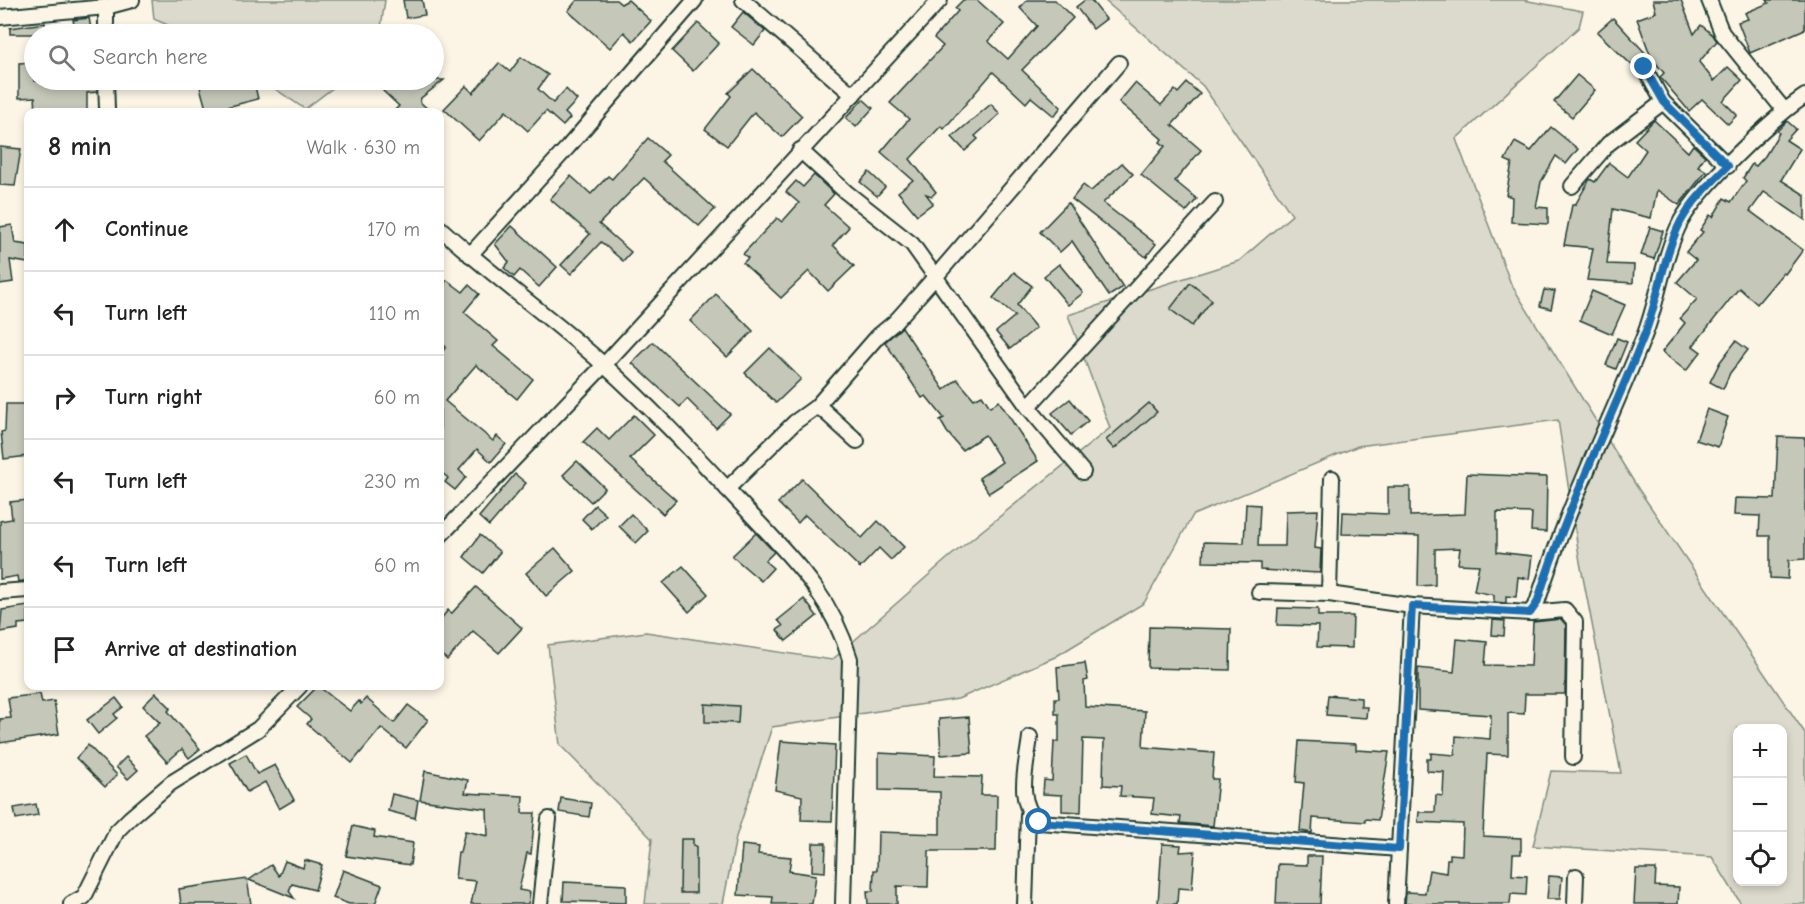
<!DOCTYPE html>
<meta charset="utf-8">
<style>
body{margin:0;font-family:"Comic Neue",sans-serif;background:#f6f6f6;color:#222}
.controls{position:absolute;right:18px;bottom:18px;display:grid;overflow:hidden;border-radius:12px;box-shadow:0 3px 9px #0003}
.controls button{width:54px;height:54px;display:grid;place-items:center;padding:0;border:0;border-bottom:2px solid #e0e0e0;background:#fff;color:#222;font:30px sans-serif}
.stop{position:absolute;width:18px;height:18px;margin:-14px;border:4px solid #1f6fb2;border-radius:50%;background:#fff}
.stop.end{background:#1f6fb2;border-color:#fff;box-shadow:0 2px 6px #0008}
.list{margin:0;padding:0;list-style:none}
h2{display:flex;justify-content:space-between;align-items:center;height:78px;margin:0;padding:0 24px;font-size:26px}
h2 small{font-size:20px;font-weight:400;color:#767676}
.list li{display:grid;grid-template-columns:39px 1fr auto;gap:18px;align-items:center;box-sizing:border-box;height:84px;padding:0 24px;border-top:2px solid #e0e0e0}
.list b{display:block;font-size:22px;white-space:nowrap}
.list em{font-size:20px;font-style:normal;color:#767676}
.icon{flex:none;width:33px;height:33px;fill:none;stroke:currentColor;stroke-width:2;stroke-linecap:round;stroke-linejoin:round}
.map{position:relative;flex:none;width:1805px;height:904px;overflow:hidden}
.search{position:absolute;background:#fff;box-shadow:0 3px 9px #0003;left:24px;top:24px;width:420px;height:66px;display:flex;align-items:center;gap:15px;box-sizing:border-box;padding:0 21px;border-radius:33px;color:#767676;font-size:22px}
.panel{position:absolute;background:#fff;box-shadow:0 3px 9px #0003;left:24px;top:108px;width:420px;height:582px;border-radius:12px}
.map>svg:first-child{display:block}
.green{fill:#dcdacc;stroke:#7e8c80;stroke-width:1.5;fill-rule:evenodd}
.building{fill:#c5c7b9;stroke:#1f3d34;stroke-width:1.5}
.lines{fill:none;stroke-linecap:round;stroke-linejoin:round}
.minor-casing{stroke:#1f3d34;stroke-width:18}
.minor{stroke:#fcf5e5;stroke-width:14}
.route{stroke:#1f6fb2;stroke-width:8}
</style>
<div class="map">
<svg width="1805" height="904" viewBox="0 0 1805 904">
<rect width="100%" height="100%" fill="#fcf5e5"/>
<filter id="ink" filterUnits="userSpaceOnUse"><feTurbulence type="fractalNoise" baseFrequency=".0167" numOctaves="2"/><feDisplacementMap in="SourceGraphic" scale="12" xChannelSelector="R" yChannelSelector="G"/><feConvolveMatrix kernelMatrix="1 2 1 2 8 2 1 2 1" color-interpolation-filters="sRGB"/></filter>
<g filter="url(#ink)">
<g class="green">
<path d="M152 0H385L380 34H188L154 19Z"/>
<path d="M1104 0H1523L1583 11 1579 27 1456 139 1511 284 1639 490 1805 733V904H1741L1712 857 1533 846 1551 771 1621 773 1580 562 1558 420 1358 446 1193 515 1144 603 1055 657 958 699 772 727 736 837 723 904H645L652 839 560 745 548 645 646 632 832 660 948 558 1110 428 1068 315 1239 261 1292 215 1203 86ZM1738 728H1782V882H1738Z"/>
<path d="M262 80H343L305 109Z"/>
</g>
<g class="building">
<path d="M403 0H422L425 15 406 18Z"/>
<path d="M577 0H616L621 4 628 0 651 21 633 41 624 32 610 48 568 11Z"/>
<path d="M963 0H977L1004 24 988 41 1008 59 1037 26 1020 8 1027 0H1055L1073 18 1022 70 1061 107 1054 116 1031 97 1026 103 993 72 944 129 941 126 910 159 936 192 932 196 926 194 933 203 917 215 898 192 913 180 881 152 909 119 890 103 943 46 934 38 958 11 955 8Z"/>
<path d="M1085 0H1091L1106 19 1093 29 1076 7Z"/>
<path d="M1653 0H1681L1694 34 1701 25 1713 35 1717 41 1699 62 1714 81 1728 67 1742 80 1723 101 1737 115 1728 124 1702 99 1689 111 1660 77 1664 73 1651 57 1637 19 1656 12Z"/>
<path d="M1767 0H1805V29L1750 53 1738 22 1748 19 1745 13 1769 3Z"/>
<path d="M743 12 765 31 754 45 731 27Z"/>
<path d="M89 18 92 34H76L73 20Z"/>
<path d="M1613 18 1649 57 1639 59 1636 69 1597 32Z"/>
<path d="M45 23 47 34H10V28Z"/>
<path d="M698 23 719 43 693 71 672 51Z"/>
<path d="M521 57 548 75 538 89 553 103 566 89 577 100 565 113 570 118 563 126 546 111 528 131 506 111 479 141 444 109 466 86 473 93 499 63 510 72Z"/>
<path d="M34 62V81L97 80V92L87 93V112H36L35 97 19 98V63Z"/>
<path d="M753 69 802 116 782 137 754 112 727 146 705 129 731 96 728 93Z"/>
<path d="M1577 75 1595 90 1572 117 1554 102Z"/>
<path d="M198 80H243L244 85 254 82 258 99 207 112Z"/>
<path d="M394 80H444L421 98 420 102 431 112H393L399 106 383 91Z"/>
<path d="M1135 83 1161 105 1175 90 1178 93 1187 83 1200 94 1172 125 1201 150 1175 181 1197 199 1186 212 1141 175 1165 146 1160 142 1162 139 1119 102Z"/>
<path d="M863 99 873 108 856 127 846 118Z"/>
<path d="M991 104 1000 114 975 136 978 139 965 151 952 137Z"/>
<path d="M1654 120 1688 152 1693 145 1705 156 1698 166 1706 171 1679 205 1657 190 1651 218 1613 209 1607 264 1634 265 1633 283 1587 280 1593 248 1564 245 1572 205H1575L1590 179 1595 182 1609 163 1628 177 1646 150 1635 140Z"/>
<path d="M1787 121 1796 129 1786 140 1800 149 1781 180 1805 195V220L1764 192 1750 211 1803 250 1785 274 1783 273 1757 304 1739 288 1693 346 1701 352 1686 371 1662 352 1685 323 1680 318 1697 299 1677 282 1696 260 1686 252 1703 232 1700 230 1710 215 1713 217 1724 198 1731 202 1746 181 1743 178 1752 164 1756 166 1765 156 1779 133 1777 131Z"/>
<path d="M1551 127 1578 149 1566 164 1556 156 1541 182 1536 207 1548 208V224L1511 222 1512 197 1506 195 1512 163 1505 160 1515 142 1531 151Z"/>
<path d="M648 138 668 155 662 161 715 209 699 226 644 178 599 224 631 252 623 261 601 242 571 274 561 265 590 234 550 199 571 176 591 194 608 176 612 179Z"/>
<path d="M0 147 21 149 15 186 0 185Z"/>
<path d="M1122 163 1133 174 1103 203 1156 244 1146 257 1072 199 1083 185 1091 191Z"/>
<path d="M869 172 885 187 877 196 860 182Z"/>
<path d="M814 175 834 194 824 205 849 227 833 245 854 266 828 291 809 271 781 298 743 263 748 258 743 254 777 218 782 222 799 203 786 192 796 181 803 187Z"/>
<path d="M1068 203 1123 287 1109 296 1072 241 1060 252 1040 232Z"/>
<path d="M12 225 15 243 28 245V263L10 260 13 282 0 284V227Z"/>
<path d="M512 226 557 267 539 287 520 270 514 277 504 268 509 262 495 244Z"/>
<path d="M1650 227 1663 231 1654 259 1641 255Z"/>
<path d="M1059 264 1083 293 1068 305 1044 276Z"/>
<path d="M1014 272 1032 286 1017 305 1036 328 1010 349 996 332 1015 316 993 298Z"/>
<path d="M447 280 463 292 469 285 479 294 464 312 498 341 493 346 533 379 517 399 476 365 445 401 493 441 497 436 506 444 491 462 477 449 459 470 466 477 455 490 445 482 448 478 440 471V354L446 347 440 341V289Z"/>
<path d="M1190 283 1212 300 1192 326 1170 309Z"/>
<path d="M1544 290 1555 291 1551 309 1540 306Z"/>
<path d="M1592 291 1625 305 1612 334 1580 320Z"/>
<path d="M716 294 753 331 727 357 690 321Z"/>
<path d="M902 327 944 390 957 379 974 399 982 395 990 407 999 401 1038 461 989 493 979 478 1002 462 985 435 962 450 947 432 940 420 944 418 926 396 922 398 885 342Z"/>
<path d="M1617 338 1627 342 1616 369 1606 365Z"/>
<path d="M1736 341 1748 350 1730 373 1723 389 1710 382 1720 362Z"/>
<path d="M653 342 730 414 716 428 687 399 680 407 632 363Z"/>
<path d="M770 348 801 379 776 403 745 373Z"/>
<path d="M1070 399 1088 421 1071 435 1052 413Z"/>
<path d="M1149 403 1157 412 1114 449 1106 440Z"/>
<path d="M6 404H24L28 456 4 459 1 432 5 431Z"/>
<path d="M1707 409 1728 417 1718 447 1696 440Z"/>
<path d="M634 415 654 435 630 459 676 500 663 514 583 442 597 428 609 440Z"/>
<path d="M1778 437 1805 438V559L1789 560 1788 579 1770 578V536H1759L1760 516 1734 515 1735 498 1775 499Z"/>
<path d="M577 461 605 488 591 502 563 475Z"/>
<path d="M515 474 526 483 489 526 479 517Z"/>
<path d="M1467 474 1547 477 1546 532 1531 531 1532 513 1497 512V552L1532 556 1529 579 1518 577 1516 597 1506 596V603L1494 602V595L1474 591 1479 565 1458 564 1460 548 1435 549V585L1418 586 1419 536 1342 534 1343 512 1388 514V487H1410V516L1465 514Z"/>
<path d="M802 479 862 538 878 521 904 547 891 560 879 548 860 568 805 515 798 523 778 503Z"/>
<path d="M28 500V580L18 582 17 576 0 579V521L12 519 10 502Z"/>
<path d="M1246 504 1260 505 1258 546H1285L1286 511 1318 510 1315 548 1321 549 1320 573 1260 570V563L1203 562 1204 542 1244 543Z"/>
<path d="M595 505 606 515 592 529 582 519Z"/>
<path d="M631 514 648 531 636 543 619 526Z"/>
<path d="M756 533 774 552 765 561 773 568 761 581 732 556Z"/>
<path d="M480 535 500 552 483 573 464 557Z"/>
<path d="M555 548 575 571 546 596 526 573Z"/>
<path d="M683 566 708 594 689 612 663 583Z"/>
<path d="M476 587 522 628 499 653 473 631 447 660 440 653V620L448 610 451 614Z"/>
<path d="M804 599 817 616 786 641 777 630 783 626 778 620Z"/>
<path d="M28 606V623L18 624V629L0 632 2 610Z"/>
<path d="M1278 608 1318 609V616H1353L1352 648 1317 647 1318 626 1277 625Z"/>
<path d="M1561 619 1566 625 1565 694H1525L1524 714 1508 713V755L1487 754 1483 836 1521 838V854H1513L1512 875 1527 876 1526 895 1511 894 1510 904H1405L1406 892 1425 893 1429 870 1446 873 1447 859H1450V854L1462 855 1463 824 1418 822 1419 812H1435L1436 795 1443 796 1444 772 1427 771V759H1431V753L1455 755 1456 736 1490 739 1491 715 1418 710V668L1454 672 1457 639 1487 642 1485 665 1531 666 1533 622Z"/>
<path d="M1493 620 1505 621 1504 636 1492 635Z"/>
<path d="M1149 627 1231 629 1230 670 1148 668Z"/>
<path d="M1085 663 1088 680 1084 681 1085 707 1145 711 1143 747 1214 753 1212 779H1218L1213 826 1180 823 1181 817 1152 814 1154 798 1120 796 1121 786 1103 785 1104 740 1083 739 1081 812 1062 811V795L1043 794 1044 780 1052 781 1054 742H1059V714H1055V698H1059L1057 667Z"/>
<path d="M318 686 350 711 359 701 361 704 366 698 394 723 408 705 428 720 406 748 381 728 352 763 307 724 311 719 297 707Z"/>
<path d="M156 693 171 708 168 711 200 749 189 758 182 749 167 762 144 736 160 723 143 706Z"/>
<path d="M40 694 42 703 54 701 59 734 0 743V719L11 718 8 698Z"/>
<path d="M1328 695 1361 698V707H1367L1366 718 1326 715Z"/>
<path d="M116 698 123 707 114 714 117 718 98 734 87 720Z"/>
<path d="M705 704 739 706 738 723 705 722Z"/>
<path d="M969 717 972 753 941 755 939 719Z"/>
<path d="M781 741 835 745 832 821 801 820 802 796 775 790Z"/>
<path d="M1299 741 1356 744V750L1389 752 1378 820 1365 819V822L1313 818 1312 833 1300 831 1304 783 1296 782Z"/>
<path d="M88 745 117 775 105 787 76 758Z"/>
<path d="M879 753 935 756 934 776 982 777 981 795H997L996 851H929L928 887 897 886V904H868L867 891H873L874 870H877L878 832 940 834V792L879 790Z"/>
<path d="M246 754 257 774 275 765 294 800 279 809 265 782 247 792 230 763Z"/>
<path d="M126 757 138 770 128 779 116 767Z"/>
<path d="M425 771 468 780 465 793 523 796 522 813H535L531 854 527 853 519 890 530 892 528 904H471L476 881 455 879 458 852H460L465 831 488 836 487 809 420 800Z"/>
<path d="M392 794 418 800 415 818 388 811Z"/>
<path d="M561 798 591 803 589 817 559 812Z"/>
<path d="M36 804 38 815 16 819 14 808Z"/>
<path d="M353 826 375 831 374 837 413 843 410 865 346 856Z"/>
<path d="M681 839H693V846H696V893H680Z"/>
<path d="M813 843H826L825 872 812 871Z"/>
<path d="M1162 844 1181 845 1180 852 1195 851 1192 889 1178 888 1177 904H1158Z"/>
<path d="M742 845 759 847 758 854 791 857 789 871 816 875 812 904H772L773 897 738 895Z"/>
<path d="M1307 856H1322L1320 904H1276L1278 864 1307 865Z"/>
<path d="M305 860 322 865 315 890 292 884 289 891 294 898 249 880 271 865 279 876 285 861 303 868Z"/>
<path d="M1636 869H1656L1655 886 1679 887 1678 904H1634Z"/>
<path d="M343 870 382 885 375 904H349L333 898Z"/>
<path d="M1549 876 1562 877 1560 899H1547Z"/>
<path d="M247 879 251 904H181L179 889Z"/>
<path d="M564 882 626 885V903L563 901Z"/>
</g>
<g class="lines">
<defs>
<g id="minor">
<path d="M743 0 853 95"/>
<path d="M1709 0 1722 33 1784 110"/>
<path d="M106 7V34"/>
<path d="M0 17 106 7 132 0"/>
<path d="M1644 67 1663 102 1728 166"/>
<path d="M106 80 107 109"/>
<path d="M800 150 846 192 912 244 1028 407 1083 472"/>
<path d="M1572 186 1608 144 1663 102"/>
<path d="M440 228C492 276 551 317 604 365 653 409 700 460 745 508 791 558 830 592 850 659L843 904"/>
<path d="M470 255 568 147 695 0"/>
<path d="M816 407 878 336 895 322 937 275 1119 63"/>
<path d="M1028 407 1215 202"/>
<path d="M727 489 795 422 816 407 823 410 857 441"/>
<path d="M440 536 604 365 940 0"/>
<path d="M0 592 28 590"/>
<path d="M1259 592 1329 594 1412 606 1530 613 1537 603C1566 510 1609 424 1645 334 1659 297 1663 256 1681 221 1700 187 1772 118 1805 96"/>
<path d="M1329 594 1332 478"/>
<path d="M1530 613 1565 610 1575 622 1573 757"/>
<path d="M1030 737C1027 765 1014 802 1039 822L1399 849"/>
<path d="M71 904 84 897 117 831 130 818 171 783 258 729 300 686"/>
<path d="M540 904 549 819"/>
<path d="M1025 904 1028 814"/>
<path d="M1396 904 1412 606"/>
<path d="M1575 904 1576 876"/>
</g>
</defs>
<use href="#minor" class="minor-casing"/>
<use href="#minor" class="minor"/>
</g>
</g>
<g class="lines" filter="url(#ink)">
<path class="route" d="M1039 822 1399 849 1412 606 1530 613 1537 603C1566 510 1609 424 1645 333 1659 297 1663 256 1681 221 1693 200 1711 183 1728 166L1664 102 1644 67"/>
</g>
</svg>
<div class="controls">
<button>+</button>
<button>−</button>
<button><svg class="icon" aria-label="locate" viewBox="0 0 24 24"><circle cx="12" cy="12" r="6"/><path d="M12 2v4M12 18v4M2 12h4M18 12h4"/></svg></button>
</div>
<div class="stop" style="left:1039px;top:822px"></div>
<div class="stop end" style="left:1644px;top:67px"></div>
<div class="search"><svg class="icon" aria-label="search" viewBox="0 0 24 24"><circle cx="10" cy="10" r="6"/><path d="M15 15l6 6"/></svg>Search here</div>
<section class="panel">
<h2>8 min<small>Walk · 630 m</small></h2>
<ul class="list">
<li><svg class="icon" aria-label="ahead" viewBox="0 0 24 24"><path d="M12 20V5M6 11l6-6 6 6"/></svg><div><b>Continue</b></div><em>170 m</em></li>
<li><svg class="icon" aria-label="left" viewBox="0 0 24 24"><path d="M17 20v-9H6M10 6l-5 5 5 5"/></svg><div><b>Turn left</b></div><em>110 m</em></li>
<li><svg class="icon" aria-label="right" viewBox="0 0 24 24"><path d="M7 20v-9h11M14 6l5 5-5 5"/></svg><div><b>Turn right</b></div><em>60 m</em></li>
<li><svg class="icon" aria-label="left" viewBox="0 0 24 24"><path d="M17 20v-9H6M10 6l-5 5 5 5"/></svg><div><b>Turn left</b></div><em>230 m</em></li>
<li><svg class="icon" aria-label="left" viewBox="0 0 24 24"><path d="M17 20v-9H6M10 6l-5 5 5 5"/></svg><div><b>Turn left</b></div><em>60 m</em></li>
<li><svg class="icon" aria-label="arrive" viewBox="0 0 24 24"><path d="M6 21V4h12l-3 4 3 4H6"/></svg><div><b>Arrive at destination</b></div></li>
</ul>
</section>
</div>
